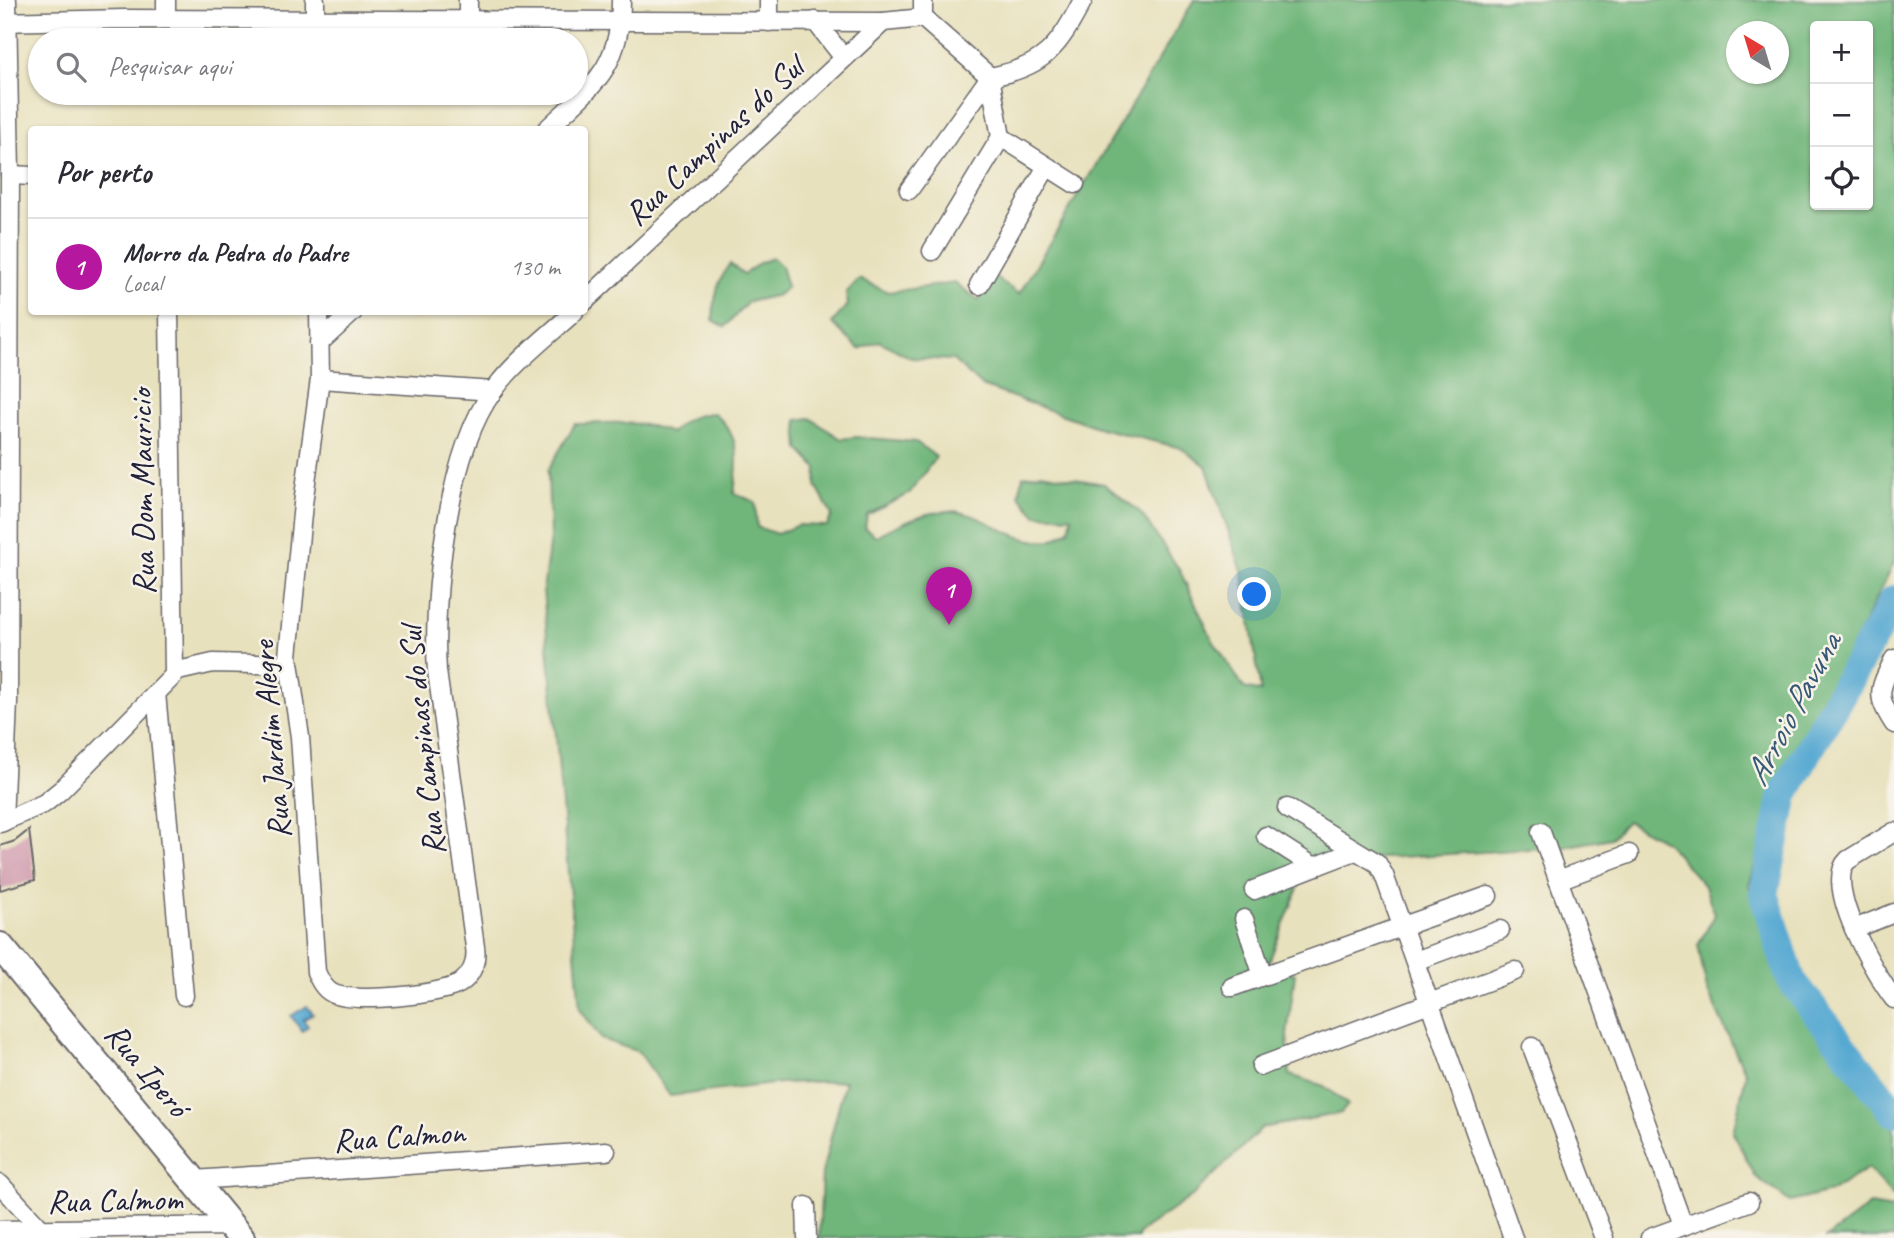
<!DOCTYPE html>
<html lang="pt">
<meta charset="utf-8">
<style>
body{margin:0;font-family:Caveat,sans-serif;background:#f7f7f7;color:#2b2b33}
.controls{position:absolute;right:21px;top:21px;display:grid;overflow:hidden;border-radius:7px;box-shadow:0 2px 5px #0004}
.controls button{width:63px;height:63px;display:grid;place-items:center;padding:0;border:0;border-bottom:2px solid #e1e1e2;background:#fff;color:#2b2b33;font:35px sans-serif}
.compass{position:absolute;left:1726px;top:21px;width:63px;height:63px;border-radius:50%;background:#fff;box-shadow:0 2px 5px #0004;rotate:322deg}
.you{position:absolute;left:1255px;top:595px;width:24px;height:24px;margin:-18px;border:5px solid #fff;border-radius:50%;background:#1a73e8;box-shadow:0 0 0 10px #1a73e833}
.badge{display:grid;place-items:center;width:46px;height:46px;border-radius:50%;background:#b5179e;color:#fff;font-size:23px;font-weight:700}
.pin{position:absolute;translate:-50% -58px;filter:drop-shadow(0 2px 4px #0008)}
.pin::after{content:'';position:absolute;top:37px;width:24px;height:21px;background:inherit;clip-path:polygon(0 0,100% 0,50% 100%)}
.list{margin:0;padding:0;list-style:none}
h2{display:flex;justify-content:space-between;align-items:center;height:91px;margin:0;padding:0 28px;font-size:30px}
h2 small{font-size:23px;font-weight:400;color:#7c7c81}
.list li{display:grid;grid-template-columns:46px 1fr auto;gap:21px;align-items:center;box-sizing:border-box;height:98px;padding:0 28px;border-top:2px solid #e1e1e2}
.list b{display:block;font-size:26px;white-space:nowrap}
.list p{margin:0;font-size:23px;white-space:nowrap;color:#7c7c81}
.list em{font-size:23px;font-style:normal;color:#7c7c81}
.icon{flex:none;width:38px;height:38px;fill:none;stroke:currentColor;stroke-width:2;stroke-linecap:round;stroke-linejoin:round}
.map{position:relative;flex:none;width:1894px;height:1238px;overflow:hidden}
.search{position:absolute;background:#fff;box-shadow:0 2px 5px #0004;left:28px;top:28px;width:560px;height:77px;display:flex;align-items:center;gap:18px;box-sizing:border-box;padding:0 24px;border-radius:38px;color:#7c7c81;font-size:26px}
.panel{position:absolute;background:#fff;box-shadow:0 2px 5px #0004;left:28px;top:126px;width:560px;height:189px;border-radius:7px}
.map>svg:first-child{display:block}
.forest{fill:#6fb67a;stroke:#486c5a;stroke-width:2;fill-rule:evenodd}
.water{fill:#57a9d2;stroke:#3c6686;stroke-width:2}
.lines{fill:none;stroke-linecap:round;stroke-linejoin:round}
.river{stroke:#57a9d2;stroke-width:30}
.building{fill:#cc93a9}
.street-casing{stroke:#676568;stroke-width:21}
.secondary-casing{stroke:#676568;stroke-width:30}
.street{stroke:#fff;stroke-width:18}
.secondary{stroke:#fff;stroke-width:26}
.labels{text-anchor:middle;stroke-width:5;stroke-linejoin:round;paint-order:stroke}
.street-label{font-size:33px;fill:#22223b;stroke:#f7f3e8}
.water-label{font-size:35px;font-style:italic;fill:#375877;stroke:#f7f3e8}
</style>
<div class="map">
<svg width="1894" height="1238" viewBox="0 0 1894 1238">
<rect width="100%" height="100%" fill="#f7f3e8"/>
<filter id="ink" filterUnits="userSpaceOnUse"><feTurbulence type="fractalNoise" baseFrequency=".0143" numOctaves="2"/><feDisplacementMap in="SourceGraphic" scale="14" xChannelSelector="R" yChannelSelector="G"/><feConvolveMatrix kernelMatrix="1 2 1 2 8 2 1 2 1" color-interpolation-filters="sRGB"/></filter>
<filter id="wash" filterUnits="userSpaceOnUse"><feTurbulence type="fractalNoise" baseFrequency=".00686" numOctaves="4" result="noise"/><feDisplacementMap in="SourceGraphic" scale="28" xChannelSelector="R" yChannelSelector="G"/><feGaussianBlur stdDeviation="1.57" result="paint"/><feColorMatrix in="noise" values="0 0 0 0 0 0 0 0 0 0 0 0 0 0 0 0 0 1.4 0 .05"/><feComposite in="paint" operator="in"/></filter>
<g filter="url(#wash)">
<rect width="100%" height="100%" fill="#e8e1bd"/>
<g class="forest">
<path d="M1194 0H1894V563L1774 804 1749 885 1771 957 1788 992 1894 1128V1198L1868 1168 1830 1192 1790 1202 1755 1176 1733 1132 1746 1074 1707 990 1698 945 1715 915 1705 887 1666 842 1627 821 1611 838 1564 847 1366 859 1310 858 1268 964 1295 974 1287 1035 1290 1075 1324 1086 1348 1105 1341 1113 1262 1128 1192 1196 1139 1233 1138 1238H819L822 1173 845 1081 781 1083 670 1096 639 1052 601 1039 580 1009 543 590 550 538 548 470 575 424C608 423 640 419 671 433 683 419 696 414 714 413 741 436 739 461 734 493L755 502 757 527 777 534 798 525 827 526 832 515 816 486 817 468 799 449 797 420 810 418 841 439 856 437 916 442 936 457 909 494 867 515 865 528 876 536C898 525 921 512 947 511 982 509 1014 547 1050 540 1056 539 1064 533 1069 530L1072 517 1036 515 1019 495 1023 476 1042 473 1104 484 1140 512 1179 569 1212 639 1244 688 1261 692 1243 574 1206 466 1181 448 1100 428 982 386 953 360 911 358 879 341 859 349 832 323 848 305 846 293 859 279 888 292 955 283 979 300 993 276 1019 294ZM1815 26H1868V205H1815ZM1736 32H1778V74H1736Z"/>
<path d="M773 258 781 266 787 287 778 295 748 302 725 327 713 320C714 299 717 281 730 264L744 274 761 262Z"/>
<path d="M1870 1205 1893 1209 1894 1206V1238H1826Z"/>
</g>
<path class="water" d="M307 1006 313 1014 303 1020 308 1026 302 1031 291 1016Z"/>
<g class="lines">
<path class="river" d="M1894 600 1784 794 1764 894 1791 980 1894 1112"/>
</g>
<g id="blocks">
<path class="building" d="M29 830 35 880 0 890V846L15 841Z"/>
</g>
</g>
<g filter="url(#ink)">
<use href="#blocks" fill-opacity="0" stroke="#676568" stroke-width="2"/>
<g class="lines">
<defs>
<g id="street">
<path d="M166 0V19"/>
<path d="M468 0V22"/>
<path d="M923 0V18"/>
<path d="M923 18 990 77 1001 137 932 251"/>
<path d="M315 20V0"/>
<path d="M815 21 844 58"/>
<path d="M0 22 123 19 883 22 923 18"/>
<path d="M769 22V0"/>
<path d="M546 130C592 86 621 69 621 0"/>
<path d="M1001 137 1075 184"/>
<path d="M10 175 32 176"/>
<path d="M909 190 990 77C1044 67 1058 48 1083 0"/>
<path d="M979 285 1046 168"/>
<path d="M584 302 883 22"/>
<path d="M169 312 174 673"/>
<path d="M319 312 320 379 303 504 288 656 300 737 316 972C320 981 324 989 332 993 351 1004 446 995 462 982 473 973 477 960 475 947L437 671C432 598 448 451 493 391 515 361 547 337 574 312"/>
<path d="M319 343 353 312"/>
<path d="M320 379 493 391"/>
<path d="M1894 659C1879 690 1875 694 1894 724"/>
<path d="M156 693 184 996"/>
<path d="M1287 808 1377 863 1384 875 1513 1238"/>
<path d="M3 822 8 702 10 175 7 0"/>
<path d="M0 823 45 803 61 790 178 671 213 663 289 665"/>
<path d="M1541 832 1683 1225"/>
<path d="M1894 832 1848 860C1822 884 1876 976 1894 999"/>
<path d="M1266 836 1313 866"/>
<path d="M1558 880 1629 854"/>
<path d="M1254 890 1355 851"/>
<path d="M1244 919 1263 976"/>
<path d="M1854 929 1894 913"/>
<path d="M1415 961 1500 930"/>
<path d="M1232 987 1488 896"/>
<path d="M1532 1047 1604 1238"/>
<path d="M1261 1066 1515 971"/>
<path d="M195 1180 606 1151"/>
<path d="M0 1184 42 1230"/>
<path d="M806 1206 807 1238"/>
<path d="M0 1230 231 1226"/>
<path d="M1650 1238 1749 1202"/>
</g>
<path id="secondary" d="M0 946 241 1238"/>
</defs>
<use href="#street" class="street-casing"/>
<use href="#secondary" class="secondary-casing"/>
<use href="#street" class="street"/>
<use href="#secondary" class="secondary"/>
</g>
</g>
<g class="labels">
<g class="street-label">
<text transform="translate(713 140) rotate(-43)" y="12">Rua Campinas do Sul</text>
<text transform="translate(141 492) rotate(-91)" y="12">Rua Dom Mauricio</text>
<text transform="translate(270 740) rotate(-95)" y="12">Rua Jardim Alegre</text>
<text transform="translate(421 741) rotate(-96)" y="12">Rua Campinas do Sul</text>
<text transform="translate(148 1069) rotate(50)" y="12">Rua Iperó</text>
<text transform="translate(399 1135) rotate(-4)" y="12">Rua Calmon</text>
<text transform="translate(115 1199) rotate(-1)" y="12">Rua Calmom</text>
</g>
<g class="water-label">
<text transform="translate(1792 709) rotate(-62)" y="12">Arroio Pavuna</text>
</g>
</g>
</svg>
<div class="controls">
<button>+</button>
<button>−</button>
<button><svg class="icon" aria-label="locate" viewBox="0 0 24 24"><circle cx="12" cy="12" r="6"/><path d="M12 2v4M12 18v4M2 12h4M18 12h4"/></svg></button>
</div>
<svg class="compass" viewBox="-18 -18 36 36"><path d="M0-13l5 13h-10z" fill="#e53935"/><path d="M0 13l5-13h-10z" fill="#7c7c81"/></svg>
<div class="you"></div>
<div class="pin badge" style="left:949px;top:625px">1</div>
<div class="search"><svg class="icon" aria-label="search" viewBox="0 0 24 24"><circle cx="10" cy="10" r="6"/><path d="M15 15l6 6"/></svg>Pesquisar aqui</div>
<section class="panel">
<h2>Por perto<small></small></h2>
<ul class="list">
<li><span class="badge">1</span><div><b>Morro da Pedra do Padre</b><p>Local</p></div><em>130 m</em></li>
</ul>
</section>
</div>
